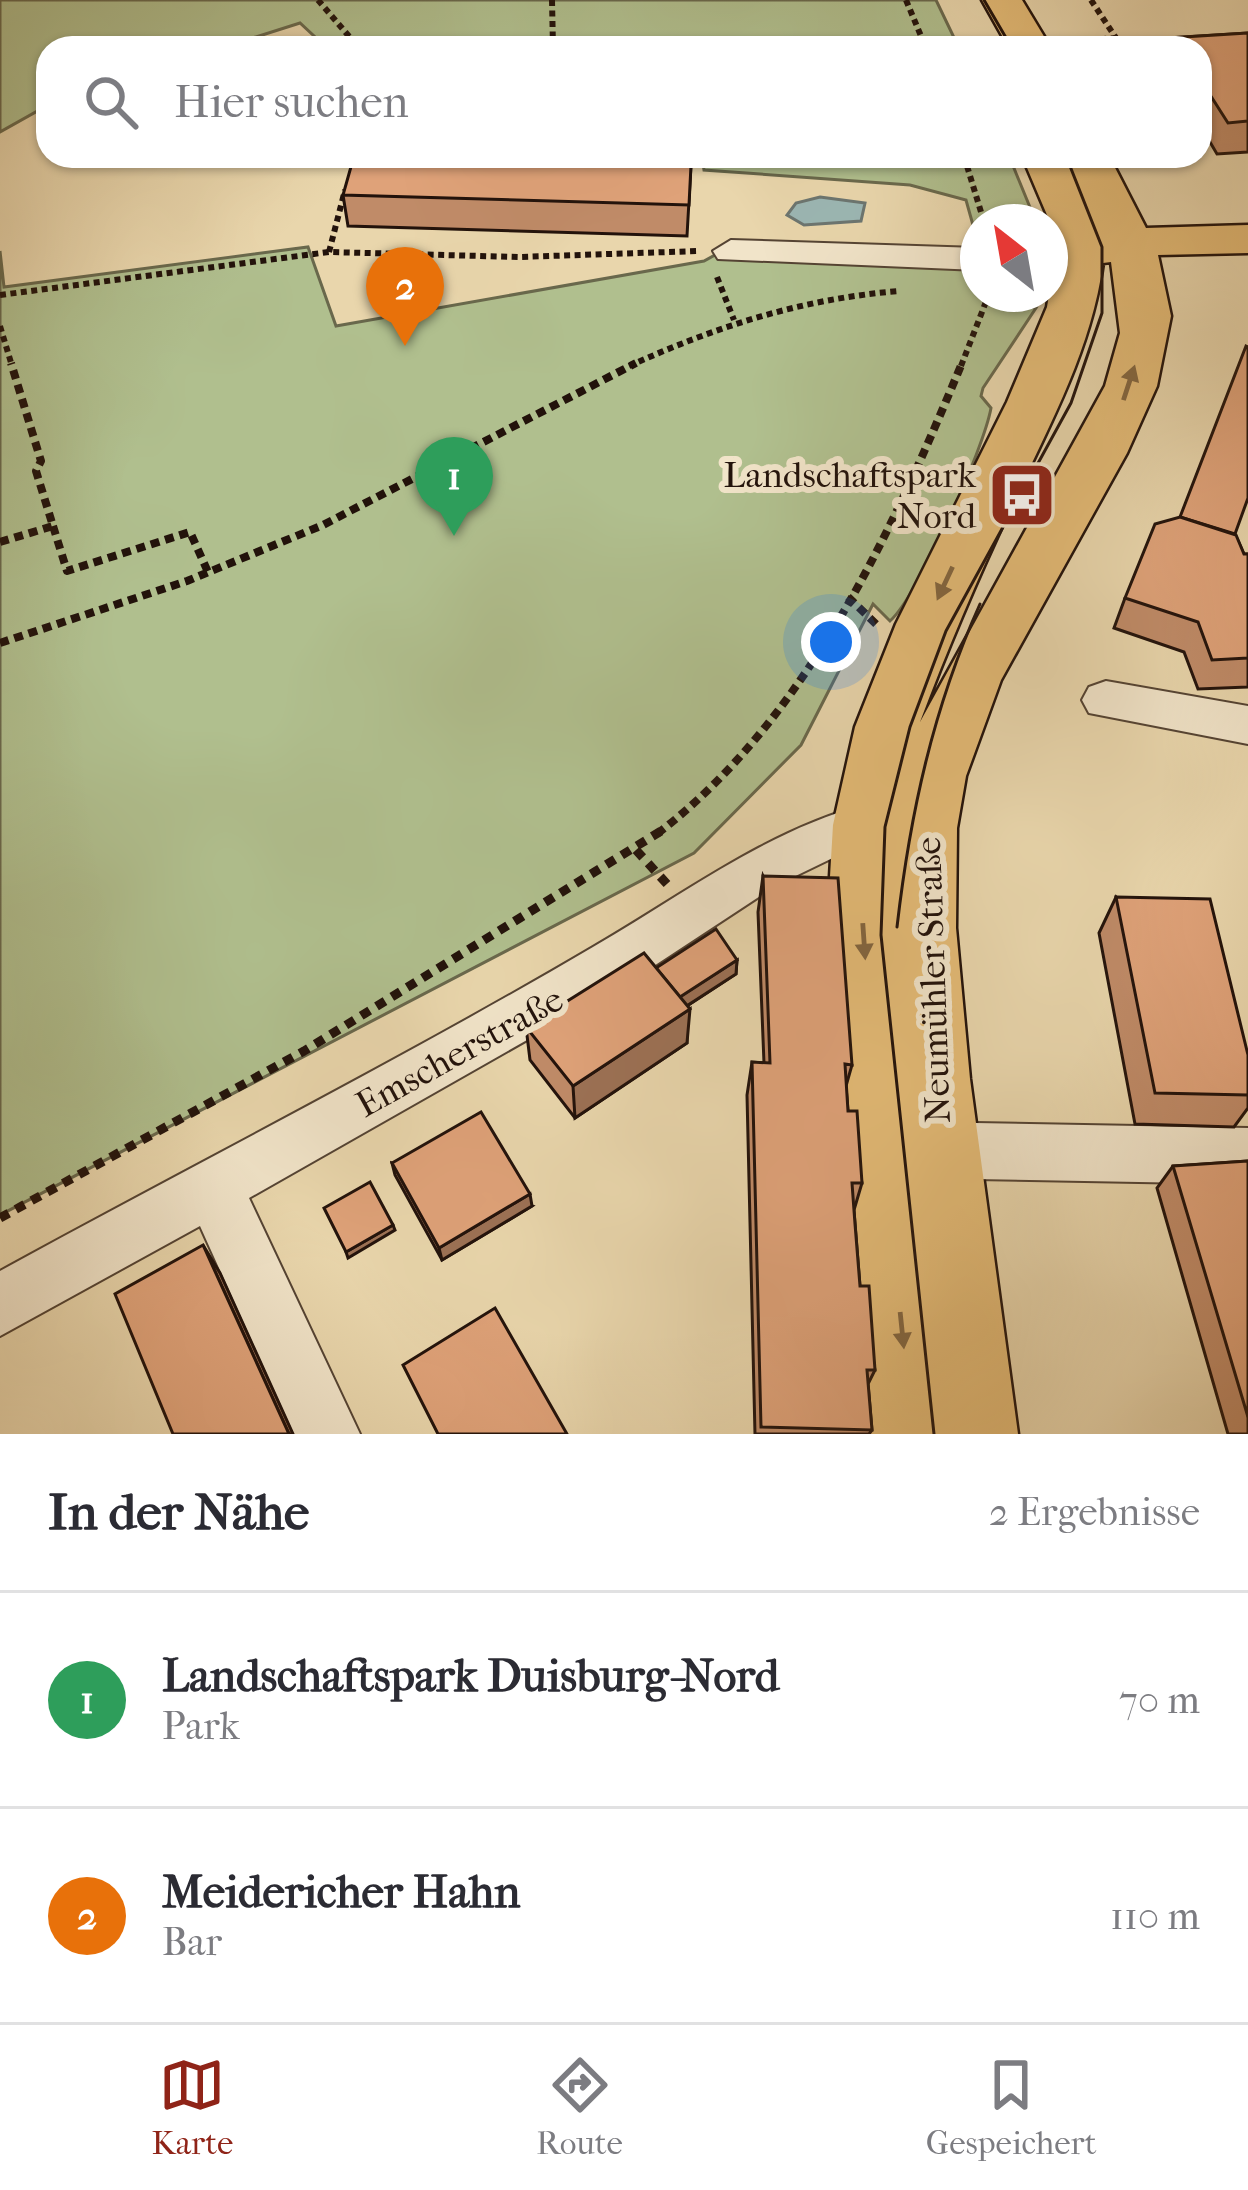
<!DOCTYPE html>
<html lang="de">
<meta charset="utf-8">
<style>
body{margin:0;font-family:"IM FELL French Canon",serif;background:#f7f7f7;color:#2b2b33}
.compass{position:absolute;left:960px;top:204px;width:108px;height:108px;border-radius:50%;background:#fff;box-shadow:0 3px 9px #0004;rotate:329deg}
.you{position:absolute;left:831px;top:642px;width:42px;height:42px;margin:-30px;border:9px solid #fff;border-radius:50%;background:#1a73e8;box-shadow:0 0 0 18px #1a73e833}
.badge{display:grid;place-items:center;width:78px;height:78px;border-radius:50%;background:#8f2418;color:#fff;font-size:39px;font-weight:700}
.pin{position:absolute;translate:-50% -99px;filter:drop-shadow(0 3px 6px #0008)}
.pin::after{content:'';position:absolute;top:63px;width:42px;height:36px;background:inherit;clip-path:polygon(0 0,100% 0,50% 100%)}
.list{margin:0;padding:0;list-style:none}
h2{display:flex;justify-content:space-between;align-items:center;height:156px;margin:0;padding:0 48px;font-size:51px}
h2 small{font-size:39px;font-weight:400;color:#7c7c81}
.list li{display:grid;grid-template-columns:78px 1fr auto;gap:36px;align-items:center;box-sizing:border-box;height:216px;padding:0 48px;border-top:3px solid #e1e1e2}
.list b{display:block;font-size:45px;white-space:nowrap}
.list p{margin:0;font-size:39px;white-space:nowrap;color:#7c7c81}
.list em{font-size:39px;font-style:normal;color:#7c7c81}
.icon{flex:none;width:66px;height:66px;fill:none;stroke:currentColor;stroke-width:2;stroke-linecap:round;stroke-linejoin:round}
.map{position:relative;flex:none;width:1248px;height:1434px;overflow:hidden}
.search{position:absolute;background:#fff;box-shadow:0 3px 9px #0004;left:36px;right:36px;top:36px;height:132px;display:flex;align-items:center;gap:30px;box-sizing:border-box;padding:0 42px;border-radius:36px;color:#7c7c81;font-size:45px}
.sheet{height:588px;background:#fff}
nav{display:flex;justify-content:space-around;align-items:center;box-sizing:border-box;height:168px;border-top:3px solid #e1e1e2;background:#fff;font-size:33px;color:#7c7c81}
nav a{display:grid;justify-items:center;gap:6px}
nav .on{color:#8f2418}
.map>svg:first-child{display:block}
.green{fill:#b0bf8e;stroke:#69684c;stroke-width:3}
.water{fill:#9bb7b4;stroke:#6b7570;stroke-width:3}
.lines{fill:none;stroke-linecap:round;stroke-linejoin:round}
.minor-casing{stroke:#544333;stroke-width:4}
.major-casing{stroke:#22120b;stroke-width:5}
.path-far2{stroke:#22120b;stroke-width:6;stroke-dasharray:6 4.5;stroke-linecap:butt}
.path-far1{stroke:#22120b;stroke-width:8;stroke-dasharray:9 6;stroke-linecap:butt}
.path{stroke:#22120b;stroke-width:9;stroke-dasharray:10 8;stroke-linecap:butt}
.minor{fill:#f1e4c9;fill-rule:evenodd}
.major{fill:#e4bb76;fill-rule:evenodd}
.tram{stroke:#22120b;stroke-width:3}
.wall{fill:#c08b68;stroke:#22120b;stroke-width:3}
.shaded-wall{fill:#9c7155;stroke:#22120b;stroke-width:3}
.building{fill:#dfa279;stroke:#22120b;stroke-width:3}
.oneway{fill:#836640}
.labels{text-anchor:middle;stroke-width:12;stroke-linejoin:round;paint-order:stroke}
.poi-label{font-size:36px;fill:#22120b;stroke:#f1e4c9;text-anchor:end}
.street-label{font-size:36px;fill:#22120b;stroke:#f1e4c9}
</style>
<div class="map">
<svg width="1248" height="1434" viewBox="0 0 1248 1434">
<rect width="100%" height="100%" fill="#e9d6ac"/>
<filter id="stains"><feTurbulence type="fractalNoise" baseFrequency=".00167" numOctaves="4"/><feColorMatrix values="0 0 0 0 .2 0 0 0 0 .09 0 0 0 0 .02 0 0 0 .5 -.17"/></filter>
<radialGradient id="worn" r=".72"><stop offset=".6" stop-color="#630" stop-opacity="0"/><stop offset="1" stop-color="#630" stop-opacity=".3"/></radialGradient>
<g class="green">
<path d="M0 0H936L959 48H327L300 23 221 48H48V105L0 132Z"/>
<path d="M702 156H1009L1036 222H978V243L966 200 910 185 704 170Z"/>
<path d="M735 244 978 251V294H1027L1023 306 1036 308 983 388 981 396 991 408C984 448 919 595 890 621L873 604 801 745 694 853 0 1215V251L4 287 308 247 336 326 704 261Z"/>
</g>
<path class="water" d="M820 197 865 203 861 221 804 225 787 215 796 203Z"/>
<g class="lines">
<defs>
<g id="minor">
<path d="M731 240 978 248V270L718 259 713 251Z"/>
<path d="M1106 681 1248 706V744L1089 713 1082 700 1089 687Z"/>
<path d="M866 804 913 812 920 827 913 842 843 853 777 885 631 981 249 1198 360 1434H294L200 1226 0 1336V1271C197 1163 399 1061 593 947 683 895 764 832 866 804Z"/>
<path d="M918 1122 1248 1128V1184L918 1178 897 1170 889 1150 897 1130Z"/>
</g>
<g id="major">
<path d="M982 0H1022L1051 48H1009Z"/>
<path d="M1022 156H1109L1146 228 1248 225V253L1158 255 1171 316 1157 386 1127 453 1001 680 966 776 957 828 956 928 970 1079 1018 1434H870L827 928 833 825 855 727 896 624 1007 402 1047 307 1056 253 1050 222ZM1111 262 1120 333 1105 386 920 722C948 647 979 575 1013 503 1049 426 1092 348 1103 263Z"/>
</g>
</defs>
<use href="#minor" class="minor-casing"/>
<use href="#major" class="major-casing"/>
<g class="path-far2">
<path d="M318 0 359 48"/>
<path d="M552 0 553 48"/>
<path d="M906 0 926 48"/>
<path d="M1091 0 1116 38"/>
<path d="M1069 42 1116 38 1122 48"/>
<path d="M964 156 984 222"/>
<path d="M329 252 345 190"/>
<path d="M717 277 734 320"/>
<path d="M990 294 1030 300"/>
<path d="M0 295 329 252 519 257 699 251"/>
<path d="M0 326 12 366"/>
<path d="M629 366C718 326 801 299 899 291"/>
<path d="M961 366 989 294"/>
</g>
<g class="path-far1">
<path d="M53 526 67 571 190 532 208 572"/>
<path d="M0 542 53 526 36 471 41 461 11 363"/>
<path d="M848 597 877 625"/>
<path d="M0 643 187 581 323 525 636 363"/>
<path d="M657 834C807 719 891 534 962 363"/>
</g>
<g class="path">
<path d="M636 850 667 884"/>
<path d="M0 1218 304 1051 661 831"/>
</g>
<use href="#minor" class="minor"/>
<use href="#major" class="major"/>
<g class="tram">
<path d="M984 0 1012 48"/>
<path d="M897 927C910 814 933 708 980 604"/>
<path d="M934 1434 881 935 885 827 910 727 946 631 1071 403 1102 313V247L1066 156"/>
</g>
</g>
<g class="wall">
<path d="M1248 33V152L1217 154 1200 125V48H1148L1151 39Z"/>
<path d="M691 165 687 236 348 226 343 195Z"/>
<path d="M1235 534 1244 554H1248V687L1198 689 1184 652 1114 628 1125 598Z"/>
<path d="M763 876 852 1065 846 1086 848 1111 862 1183 854 1210 860 1286 875 1370 868 1384 872 1430 869 1434H755L747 1095 752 1062 764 1063 758 912Z"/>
<path d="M1116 897 1248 1055V1108L1234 1127 1135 1124 1099 933Z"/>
<path d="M737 960 736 974 687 1006V1043L575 1118 530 1060 526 1027Z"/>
<path d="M1248 1161V1434H1228L1157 1188 1173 1166Z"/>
<path d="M392 1163 532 1206 442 1260 395 1175Z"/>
</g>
<g class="shaded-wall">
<path d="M737 960 736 974 668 1018V1004Z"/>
<path d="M690 1009 687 1043 575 1118 573 1086Z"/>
<path d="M530 1194 532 1206 442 1260 439 1248Z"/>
<path d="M393 1225 395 1230 348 1258 346 1252Z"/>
<path d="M203 1245 220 1273 293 1434H289Z"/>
</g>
<g class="building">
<path d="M1248 33V121L1228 123 1200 79V48H1157L1151 39Z"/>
<path d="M354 156 691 165 689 205 343 195Z"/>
<path d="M1246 346 1248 347V498L1235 534 1180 517Z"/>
<path d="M1180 517 1236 535 1244 554H1248V658L1212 660 1198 622 1125 598 1155 524Z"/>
<path d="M763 876 838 878 852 1065 845 1064 848 1111H857L862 1183H852L855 1224 860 1286H869L875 1370H867L872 1430 761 1427 752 1062 770 1063Z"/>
<path d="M1116 897 1210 899 1248 1055V1095L1155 1093Z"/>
<path d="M716 929 737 960 680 997 656 968Z"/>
<path d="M644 953 690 1009 573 1086 526 1027Z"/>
<path d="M481 1112 530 1194 439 1248 392 1163Z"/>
<path d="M1248 1161V1417L1173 1166Z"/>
<path d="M370 1182 393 1225 346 1252 324 1208Z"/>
<path d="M203 1245 289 1434H173L115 1294Z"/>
<path d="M495 1308 567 1434H438L403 1365Z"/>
</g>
<defs><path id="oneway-solid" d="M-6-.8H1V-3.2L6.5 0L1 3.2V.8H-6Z" transform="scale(3)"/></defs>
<g class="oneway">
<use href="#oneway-solid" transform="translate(1129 383) rotate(-72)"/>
<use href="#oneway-solid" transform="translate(945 583) rotate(115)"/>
<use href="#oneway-solid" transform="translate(864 941) rotate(86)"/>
<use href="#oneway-solid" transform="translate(902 1330) rotate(84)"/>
</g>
<defs>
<symbol id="bus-square" viewBox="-11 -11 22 22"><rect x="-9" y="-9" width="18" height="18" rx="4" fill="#8f2418" stroke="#f1e4c9"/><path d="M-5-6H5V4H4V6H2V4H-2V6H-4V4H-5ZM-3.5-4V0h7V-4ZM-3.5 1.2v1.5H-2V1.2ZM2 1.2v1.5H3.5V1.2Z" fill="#fff"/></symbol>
</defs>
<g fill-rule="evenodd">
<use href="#bus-square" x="984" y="457" width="76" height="76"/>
</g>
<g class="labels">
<g class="poi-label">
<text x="976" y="487">Landschaftspark<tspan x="976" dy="41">Nord</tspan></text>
</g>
<g class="street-label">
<text transform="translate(932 980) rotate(-92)" y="13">Neumühler Straße</text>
<text transform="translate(459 1051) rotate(-29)" y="13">Emscherstraße</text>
</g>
</g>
<rect width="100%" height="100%" filter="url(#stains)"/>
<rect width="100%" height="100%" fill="url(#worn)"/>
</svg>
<svg class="compass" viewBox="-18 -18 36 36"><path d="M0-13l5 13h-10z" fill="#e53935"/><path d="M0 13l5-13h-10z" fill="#7c7c81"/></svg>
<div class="you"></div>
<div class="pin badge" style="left:454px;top:536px;background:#2e9e5b">1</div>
<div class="pin badge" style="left:405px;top:346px;background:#e8710a">2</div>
<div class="search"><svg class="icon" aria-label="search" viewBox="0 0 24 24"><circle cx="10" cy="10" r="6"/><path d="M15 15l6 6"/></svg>Hier suchen</div>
</div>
<section class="sheet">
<h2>In der Nähe<small>2 Ergebnisse</small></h2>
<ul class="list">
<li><span class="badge" style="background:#2e9e5b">1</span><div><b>Landschaftspark Duisburg-Nord</b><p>Park</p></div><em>70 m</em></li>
<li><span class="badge" style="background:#e8710a">2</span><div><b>Meidericher Hahn</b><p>Bar</p></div><em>110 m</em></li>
</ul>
</section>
<nav>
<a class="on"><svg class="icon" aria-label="map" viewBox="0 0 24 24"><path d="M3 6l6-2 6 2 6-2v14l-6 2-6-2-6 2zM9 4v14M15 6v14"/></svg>Karte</a>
<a><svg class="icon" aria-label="directions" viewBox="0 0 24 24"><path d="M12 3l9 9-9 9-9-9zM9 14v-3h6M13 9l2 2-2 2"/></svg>Route</a>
<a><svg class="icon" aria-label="saved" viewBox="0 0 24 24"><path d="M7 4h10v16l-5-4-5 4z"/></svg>Gespeichert</a>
</nav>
